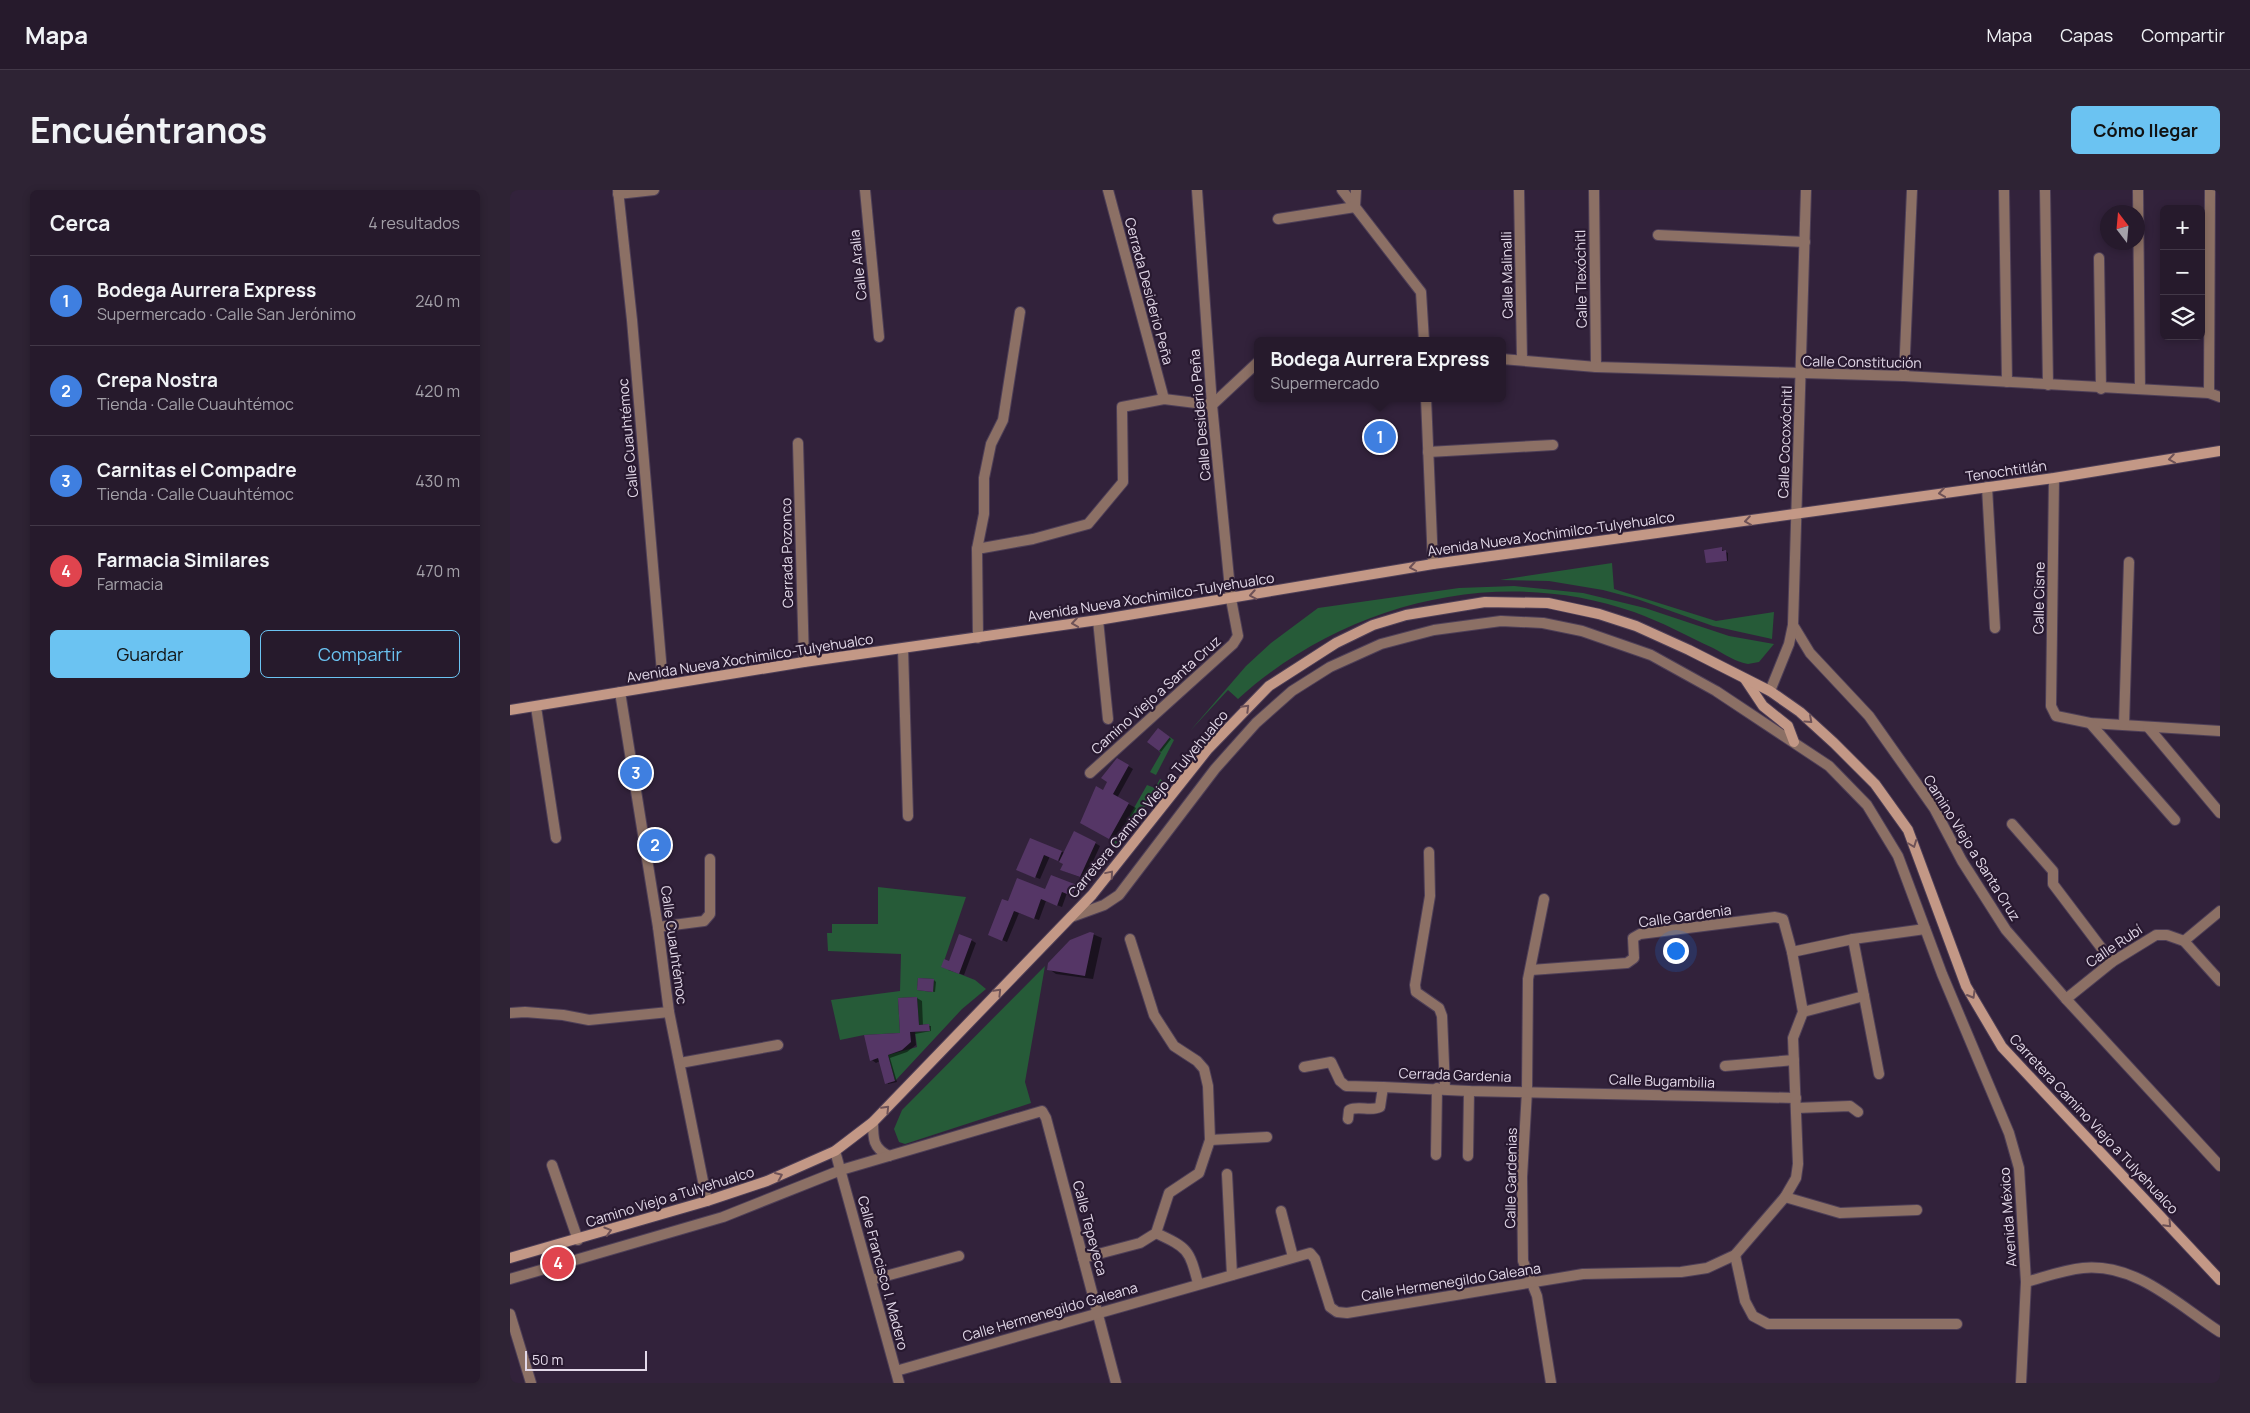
<!DOCTYPE html>
<html lang="es">
<meta charset="utf-8">
<style>
body{margin:0;font-family:Manrope,sans-serif;background:#2e2334;color:#f1f3f6}
.controls{position:absolute;right:15px;top:15px;display:grid;overflow:hidden;border-radius:8px;box-shadow:0 2px 8px #0003}
.controls button{width:45px;height:45px;display:grid;place-items:center;padding:0;border:0;border-bottom:1px solid #423848;background:#261a2c;color:#f1f3f6;font:25px sans-serif}
.compass{position:absolute;left:1590px;top:15px;width:45px;height:45px;border-radius:50%;background:#261a2c;box-shadow:0 2px 8px #0003;rotate:344deg}
.scale{position:absolute;left:15px;bottom:12px;width:122px;box-sizing:border-box;padding-left:5px;border:2px solid #e3d9e9;border-top:0;font-size:14px;line-height:18px;white-space:nowrap;color:#e3d9e9;-webkit-text-stroke:4px #281930;paint-order:stroke}
.you{position:absolute;left:1165px;top:760px;width:18px;height:18px;margin:-12px;border:4px solid #fff;border-radius:50%;background:#1a73e8;box-shadow:0 0 0 8px #1a73e833}
.badge{display:grid;place-items:center;width:32px;height:32px;border-radius:50%;background:#6bc3f2;color:#fff;font-size:16px;font-weight:700}
.pin{position:absolute;translate:-50% -50%;border:2px solid #fff;box-shadow:0 1px 5px #0006}
.popup{position:absolute;left:744px;top:147px;width:252px;height:65px;box-sizing:border-box;display:grid;place-content:center;border-radius:8px;background:#261a2c;filter:drop-shadow(0 1px 4px #0005);font-size:16px;white-space:nowrap;color:#a4a1a9}
.popup b{font-size:19px;color:#f1f3f6}
.popup::after{content:'';position:absolute;left:50%;top:100%;margin-left:-10px;border:10px solid transparent;border-top-color:#261a2c}
.list{margin:0;padding:0;list-style:none}
h2{display:flex;justify-content:space-between;align-items:center;height:65px;margin:0;padding:0 20px;font-size:21px}
h2 small{font-size:16px;font-weight:400;color:#a4a1a9}
.list li{display:grid;grid-template-columns:32px 1fr auto;gap:15px;align-items:center;box-sizing:border-box;height:90px;padding:0 20px;border-top:1px solid #423848}
.list b{display:block;font-size:19px;white-space:nowrap}
.list p{margin:0;font-size:16px;white-space:nowrap;color:#a4a1a9}
.list em{font-size:16px;font-style:normal;color:#a4a1a9}
.actions{display:flex;gap:10px;padding:15px 20px}
.actions a{flex:1;padding:11px 0;border:1px solid #6bc3f2;border-radius:8px;text-align:center;font-size:18px;color:#6bc3f2}
.actions .main{background:#6bc3f2;color:#111}
.icon{flex:none;width:28px;height:28px;fill:none;stroke:currentColor;stroke-width:2;stroke-linecap:round;stroke-linejoin:round}
.map{position:relative;flex:none;width:1710px;height:1193px;overflow:hidden;border-radius:8px}
header{display:flex;align-items:center;gap:30px;box-sizing:border-box;height:70px;padding:0 25px;background:#261a2c;border-bottom:1px solid #423848}
header strong{font-size:24px}
nav{display:flex;gap:28px;margin-inline-start:auto;font-size:18px}
.intro{display:flex;align-items:center;justify-content:space-between;box-sizing:border-box;height:120px;padding:0 30px}
h1{margin:0;font-size:35px}
.button{padding:12px 22px;border-radius:8px;background:#6bc3f2;color:#111;font-size:18px;font-weight:700}
main{display:flex;gap:30px;padding:0 30px}
aside{flex:1;background:#261a2c;border-radius:8px;box-shadow:0 2px 8px #0003}
.map>svg:first-child{display:block}
.green{fill:#265b38;fill-rule:evenodd}
.shadow{fill:#0007}
.building{fill:#553666}
.lines{fill:none;stroke-linecap:round;stroke-linejoin:round}
.pedestrian-casing{stroke:#4e3f57;stroke-width:12}
.minor-casing{stroke:#4e3f57;stroke-width:12}
.tertiary-casing{stroke:#4e3f57;stroke-width:12}
.secondary-casing{stroke:#4e3f57;stroke-width:12}
.pedestrian{stroke:#8c7065;stroke-width:10}
.minor{stroke:#8c7065;stroke-width:10}
.tertiary{stroke:#8c7065;stroke-width:10}
.secondary{stroke:#c39886;stroke-width:10}
.oneway{stroke:#6e5257}
.labels{text-anchor:middle;stroke-width:4.5;stroke-linejoin:round;paint-order:stroke}
.street-label{font-size:14px;fill:#e3d9e9;stroke:#281930}
</style>
<header>
<strong>Mapa</strong>
<nav><a>Mapa</a><a>Capas</a><a>Compartir</a></nav>
</header>
<div class="intro"><h1>Encuéntranos</h1><a class="button">Cómo llegar</a></div>
<main>
<aside>
<h2>Cerca<small>4 resultados</small></h2>
<ul class="list">
<li><span class="badge" style="background:#3f7fe0">1</span><div><b>Bodega Aurrera Express</b><p>Supermercado · Calle San Jerónimo</p></div><em>240 m</em></li>
<li><span class="badge" style="background:#3f7fe0">2</span><div><b>Crepa Nostra</b><p>Tienda · Calle Cuauhtémoc</p></div><em>420 m</em></li>
<li><span class="badge" style="background:#3f7fe0">3</span><div><b>Carnitas el Compadre</b><p>Tienda · Calle Cuauhtémoc</p></div><em>430 m</em></li>
<li><span class="badge" style="background:#e0444e">4</span><div><b>Farmacia Similares</b><p>Farmacia</p></div><em>470 m</em></li>
</ul>
<div class="actions"><a class="main">Guardar</a><a>Compartir</a></div>
</aside>
<div class="map">
<svg width="1710" height="1193" viewBox="0 0 1710 1193">
<rect width="100%" height="100%" fill="#32223b"/>
<g class="green">
<path d="M1102 373 1104 399 1206 431 1264 422 1262 449 1203 436 1127 409 1093 400 1039 391 990 390Z"/>
<path d="M1004 396 1073 403 1135 418 1219 446 1264 454 1249 472 1238 474C1226 472 1214 464 1203 458 1177 446 1152 432 1124 422 988 374 834 413 728 509L718 500 680 541 736 476 761 453 808 418 949 398Z"/>
<path d="M660 547 664 550 646 585 640 582 651 563 649 561Z"/>
<path d="M650 589 655 592 599 662 637 595 645 598Z"/>
<path d="M368 697 456 707 432 777 465 790 476 799 452 819 385 891 378 865 407 857 405 842 420 840 419 834 409 835 407 807 388 808 390 843 354 845 330 850 321 810 390 801 391 764 318 761 317 743H322V734H368ZM408 788 424 789 422 802 407 800Z"/>
<path d="M535 776 515 892 521 913 395 954 389 952 384 939 392 920Z"/>
</g>
<g class="shadow">
<path d="M1211 359 1218 363V371L1197 372Z"/>
<path d="M648 539 661 549 651 562 639 552Z"/>
<path d="M608 570 623 579 607 608 626 618 607 652 572 632 594 602Z"/>
<path d="M520 649 555 663 585 653 590 656 575 689 551 680 554 673 540 666 530 689 512 682Z"/>
<path d="M566 696 571 699 568 708 557 703 552 717 536 711 529 730 509 723 497 752 485 747 498 713 536 700Z"/>
<path d="M580 743 592 748 583 789 546 784 539 779Z"/>
<path d="M461 750 466 753 454 785 438 780Z"/>
<path d="M424 790 426 792 425 802 408 799Z"/>
<path d="M407 808 412 811 413 836H421V841L405 844 406 855 397 862 380 868 387 892 378 894 370 871 366 873 362 870 391 844Z"/>
</g>
<g class="building">
<path d="M1212 357V361L1216 360 1217 371 1196 373 1194 360Z"/>
<path d="M648 538 660 547 649 561 637 552Z"/>
<path d="M607 568 619 575 603 604 619 613 599 649 570 633 586 596 593 600 597 592 591 588Z"/>
<path d="M564 641 586 652 570 687 550 680 553 674 549 672Z"/>
<path d="M520 648 552 661 548 671 534 665 525 688 506 680Z"/>
<path d="M541 685 567 695 562 706 552 702 547 716 531 709 524 729 504 721 492 751 478 745 492 709 498 711 507 688 535 699Z"/>
<path d="M580 742 584 743 575 786 537 780 538 773 560 750Z"/>
<path d="M449 744 462 749 449 784 431 777 434 769 439 771Z"/>
<path d="M408 788 424 789 423 802 407 800Z"/>
<path d="M407 807 409 835 419 834 420 841 400 842 401 852 392 860 378 865 385 891 375 894 368 868 360 871 354 845 390 843 388 808Z"/>
</g>
<g class="lines">
<defs>
<g id="pedestrian">
<path d="M700 950 757 947"/>
<path d="M646 1043C678 1058 679 1059 688 1093"/>
<path d="M573 1068 630 1053 646 1043 659 1003 689 983 700 950 698 896 694 879 687 871 664 856 644 825 620 749"/>
</g>
<g id="minor">
<path d="M108 0 122 130 153 494"/>
<path d="M355 0 369 147"/>
<path d="M598 0 654 209"/>
<path d="M832 0 911 102 914 151"/>
<path d="M1009 0 1012 170"/>
<path d="M1084 0 1086 177"/>
<path d="M1494 0 1497 192"/>
<path d="M1535 0 1538 195"/>
<path d="M1628 0 1630 199"/>
<path d="M108 4 144 0"/>
<path d="M768 29 845 17 846 0"/>
<path d="M1148 45 1295 52"/>
<path d="M1589 68 1591 199"/>
<path d="M992 169 1086 177 1394 186 1699 203 1710 207"/>
<path d="M1394 186 1402 0"/>
<path d="M1699 203 1700 0"/>
<path d="M916 208 923 374"/>
<path d="M288 253 294 472"/>
<path d="M918 262 1043 255"/>
<path d="M1544 288 1541 516 1546 526 1580 533 1710 541"/>
<path d="M1477 297 1485 438"/>
<path d="M467 359 523 349 578 334 613 292 612 217 654 209 702 215 748 172"/>
<path d="M588 430 598 529"/>
<path d="M1283 435 1300 463 1359 526 1424 618 1452 671 1496 740 1556 809 1710 976"/>
<path d="M468 448 467 359 474 324V288L481 254 493 230 510 122"/>
<path d="M393 459 398 626"/>
<path d="M1260 501 1279 454 1283 435 1296 0"/>
<path d="M110 502 148 737 159 822 197 1011"/>
<path d="M26 517 46 648"/>
<path d="M1580 533 1665 630"/>
<path d="M1614 535 1619 372"/>
<path d="M1638 537 1710 623"/>
<path d="M580 583 723 454 728 446 721 409 702 215 687 0"/>
<path d="M1502 634 1543 681V694L1602 772"/>
<path d="M919 662 920 706 905 795 906 802 929 818 932 826 935 898"/>
<path d="M1034 709 1018 789 1017 901 1012 987 1013 1071 1027 1106 1041 1193"/>
<path d="M561 727 594 715 609 705 705 579 746 533 782 501 820 477 871 454 924 440 991 431 1033 433 1072 441 1141 465 1206 501 1319 576 1357 615 1388 666 1432 784 1499 943 1509 978 1516 1092 1511 1193"/>
<path d="M148 737 194 731 200 724V669"/>
<path d="M1674 751 1710 721"/>
<path d="M1282 762 1343 749 1415 739"/>
<path d="M1354 806 1369 884"/>
<path d="M1556 809 1602 772 1646 745H1657L1674 751 1710 791"/>
<path d="M1293 822 1354 806 1343 749"/>
<path d="M0 823 15 822 53 825 79 830 159 822"/>
<path d="M170 873 268 855"/>
<path d="M1215 876 1284 870"/>
<path d="M794 877 821 872 830 891 836 896 873 897"/>
<path d="M1286 918 1340 916 1348 922"/>
<path d="M838 929 839 920C849 915 860 922 870 917L873 897 959 901 1286 908"/>
<path d="M363 932C363 949 363 958 379 966"/>
<path d="M926 965 927 898"/>
<path d="M958 966 959 901"/>
<path d="M42 975 68 1050"/>
<path d="M717 984 722 1085"/>
<path d="M1275 1007 1330 1023 1407 1020"/>
<path d="M771 1021 783 1067"/>
<path d="M1225 1065 1235 1111 1243 1126 1258 1134H1447"/>
<path d="M0 1089 213 1027 331 980 532 921 536 928 606 1193"/>
<path d="M361 1090 449 1066"/>
<path d="M1516 1092C1535 1087 1553 1080 1573 1078 1627 1073 1668 1115 1710 1142"/>
<path d="M0 1124 21 1193"/>
<path d="M386 1181 800 1063 805 1069 820 1117 827 1122 837 1123 1073 1084 1171 1082 1197 1078 1225 1065 1275 1007 1286 988 1288 974 1283 848 1293 822 1282 762 1273 729 1265 727 1130 744 1123 748 1124 768 1117 773 1021 780"/>
</g>
<path id="tertiary" d="M325 961 389 1193"/>
<g id="secondary">
<path d="M1235 489 1253 516 1278 536 1284 552"/>
<path d="M0 520 294 472 588 430 923 374 1544 288 1710 261"/>
<path d="M0 1068 197 1011 257 991 325 961 363 932 582 705 698 559 759 496 826 453 863 435 896 425 975 412 1038 413 1089 424 1126 436 1179 460 1260 501 1290 522 1324 553 1365 594 1398 640 1456 796 1492 857 1710 1090"/>
</g>
</defs>
<use href="#pedestrian" class="pedestrian-casing"/>
<use href="#minor" class="minor-casing"/>
<use href="#tertiary" class="tertiary-casing"/>
<use href="#secondary" class="secondary-casing"/>
<use href="#pedestrian" class="pedestrian"/>
<use href="#minor" class="minor"/>
<use href="#tertiary" class="tertiary"/>
<use href="#secondary" class="secondary"/>
</g>
<defs><path id="oneway-chevron" d="M-2-3.5L2.5 0L-2 3.5" fill="none" stroke-width="1.6" stroke-linecap="round" stroke-linejoin="round" transform="scale(1.25)"/></defs>
<g class="oneway">
<use href="#oneway-chevron" transform="translate(1662 269) rotate(171)"/>
<use href="#oneway-chevron" transform="translate(1432 303) rotate(172)"/>
<use href="#oneway-chevron" transform="translate(1238 331) rotate(172)"/>
<use href="#oneway-chevron" transform="translate(903 377) rotate(170)"/>
<use href="#oneway-chevron" transform="translate(743 405) rotate(170)"/>
<use href="#oneway-chevron" transform="translate(565 433) rotate(172)"/>
<use href="#oneway-chevron" transform="translate(736 518) rotate(-45)"/>
<use href="#oneway-chevron" transform="translate(1299 530) rotate(42)"/>
<use href="#oneway-chevron" transform="translate(1403 654) rotate(69)"/>
<use href="#oneway-chevron" transform="translate(600 684) rotate(-50)"/>
<use href="#oneway-chevron" transform="translate(488 802) rotate(-46)"/>
<use href="#oneway-chevron" transform="translate(1462 805) rotate(60)"/>
<use href="#oneway-chevron" transform="translate(376 919) rotate(-46)"/>
<use href="#oneway-chevron" transform="translate(269 986) rotate(-24)"/>
<use href="#oneway-chevron" transform="translate(1658 1034) rotate(47)"/>
<use href="#oneway-chevron" transform="translate(98 1041) rotate(-17)"/>
</g>
<g class="labels">
<g class="street-label">
<text transform="translate(348 75) rotate(-96)" y="5">Calle Aralia</text>
<text transform="translate(997 85) rotate(-91)" y="5">Calle Malinalli</text>
<text transform="translate(1071 89) rotate(-91)" y="5">Calle Tlexóchitl</text>
<text transform="translate(639 101) rotate(75)" y="5">Cerrada Desiderio Peña</text>
<text transform="translate(1352 172) rotate(1)" y="5">Calle Constitución</text>
<text transform="translate(690 225) rotate(-95)" y="5">Calle Desiderio Peña</text>
<text transform="translate(118 248) rotate(-95)" y="5">Calle Cuauhtémoc</text>
<text transform="translate(1275 252) rotate(-88)" y="5">Calle Cocoxóchitl</text>
<text transform="translate(1496 281) rotate(-8)" y="5">Tenochtitlán</text>
<text transform="translate(1041 344) rotate(-8)" y="5">Avenida Nueva Xochimilco-Tulyehualco</text>
<text transform="translate(277 363) rotate(-91)" y="5">Cerrada Pozonco</text>
<text transform="translate(641 407) rotate(-9)" y="5">Avenida Nueva Xochimilco-Tulyehualco</text>
<text transform="translate(1529 408) rotate(-89)" y="5">Calle Cisne</text>
<text transform="translate(240 468) rotate(-9)" y="5">Avenida Nueva Xochimilco-Tulyehualco</text>
<text transform="translate(646 505) rotate(-42)" y="5">Camino Viejo a Santa Cruz</text>
<text transform="translate(638 614) rotate(-50)" y="5">Carretera Camino Viejo a Tulyehualco</text>
<text transform="translate(1462 658) rotate(58)" y="5">Camino Viejo a Santa Cruz</text>
<text transform="translate(1175 726) rotate(-8)" y="5">Calle Gardenia</text>
<text transform="translate(164 755) rotate(82)" y="5">Calle Cuauhtémoc</text>
<text transform="translate(1604 756) rotate(-34)" y="5">Calle Rubí</text>
<text transform="translate(945 885) rotate(2)" y="5">Cerrada Gardenia</text>
<text transform="translate(1152 891) rotate(2)" y="5">Calle Bugambilia</text>
<text transform="translate(1584 934) rotate(47)" y="5">Carretera Camino Viejo a Tulyehualco</text>
<text transform="translate(1001 988) rotate(-89)" y="5">Calle Gardenias</text>
<text transform="translate(160 1007) rotate(-17)" y="5">Camino Viejo a Tulyehualco</text>
<text transform="translate(1498 1027) rotate(-94)" y="5">Avenida México</text>
<text transform="translate(580 1038) rotate(75)" y="5">Calle Tepeyeca</text>
<text transform="translate(373 1083) rotate(75)" y="5">Calle Francisco I. Madero</text>
<text transform="translate(941 1092) rotate(-9)" y="5">Calle Hermenegildo Galeana</text>
<text transform="translate(540 1122) rotate(-16)" y="5">Calle Hermenegildo Galeana</text>
</g>
</g>
</svg>
<div class="controls">
<button>+</button>
<button>−</button>
<button><svg class="icon" aria-label="layers" viewBox="0 0 24 24"><path d="M12 4l9 5-9 5-9-5zM3 14l9 5 9-5"/></svg></button>
</div>
<svg class="compass" viewBox="-18 -18 36 36"><path d="M0-13l5 13h-10z" fill="#e53935"/><path d="M0 13l5-13h-10z" fill="#a4a1a9"/></svg>
<div class="scale">50 m</div>
<div class="you"></div>
<div class="pin badge" style="left:870px;top:247px;background:#3f7fe0">1</div>
<div class="popup"><b>Bodega Aurrera Express</b>Supermercado</div>
<div class="pin badge" style="left:145px;top:655px;background:#3f7fe0">2</div>
<div class="pin badge" style="left:126px;top:583px;background:#3f7fe0">3</div>
<div class="pin badge" style="left:48px;top:1073px;background:#e0444e">4</div>
</div>
</main>
